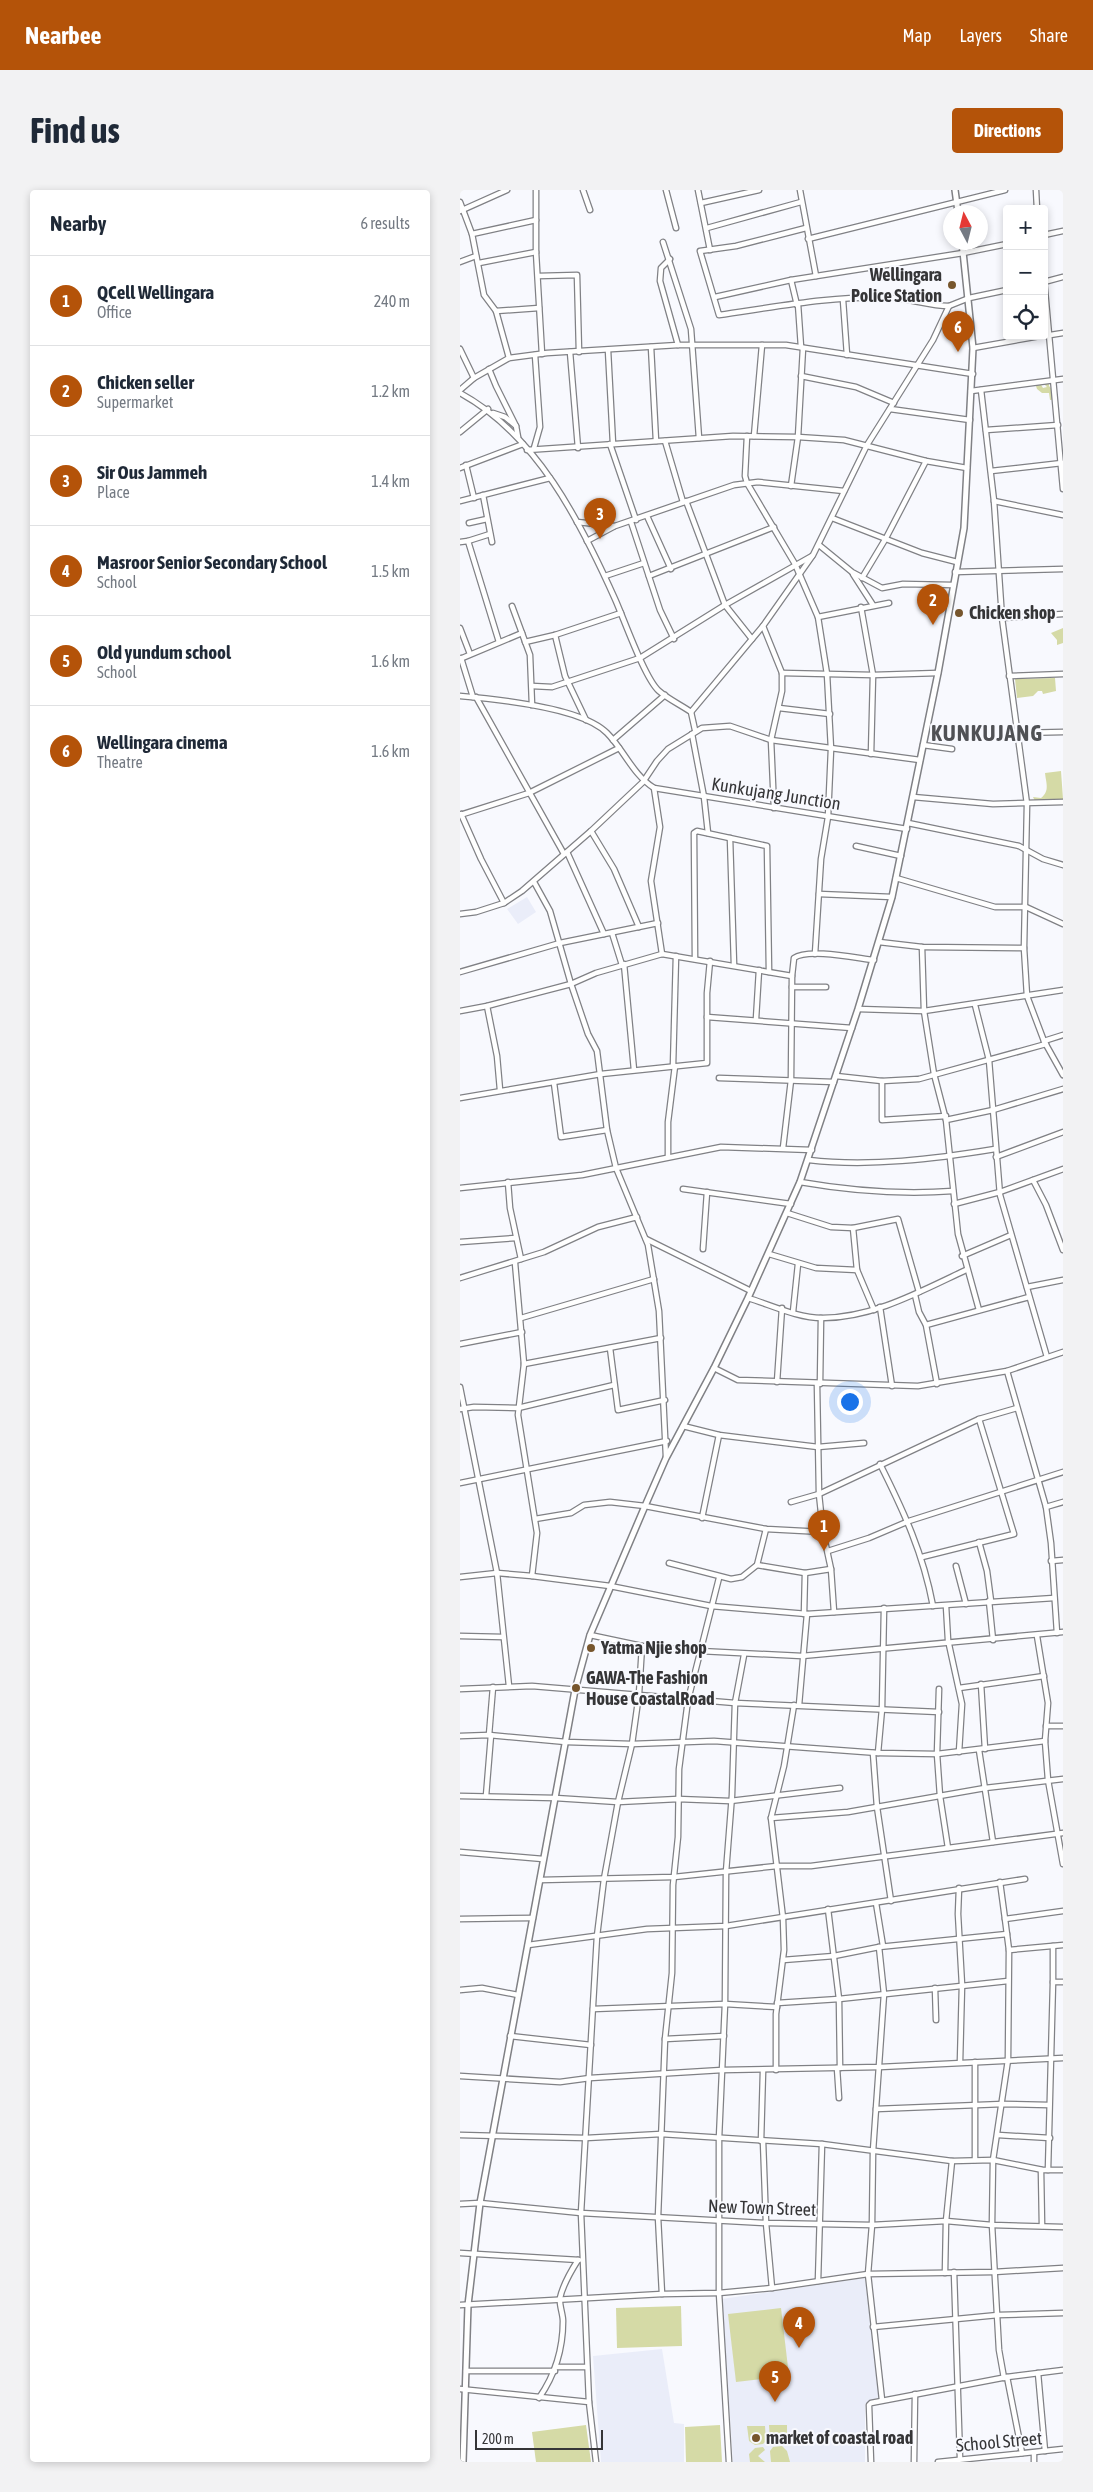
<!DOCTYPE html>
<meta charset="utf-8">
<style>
body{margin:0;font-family:"Asap Condensed",sans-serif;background:#f2f2f3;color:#1f2937}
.controls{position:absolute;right:15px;top:15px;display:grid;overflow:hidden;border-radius:5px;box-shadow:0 2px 8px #0003}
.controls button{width:45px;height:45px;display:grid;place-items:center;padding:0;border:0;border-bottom:1px solid #e0e1e3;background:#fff;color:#1f2937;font:25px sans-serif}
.compass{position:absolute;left:483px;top:15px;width:45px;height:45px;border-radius:50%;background:#fff;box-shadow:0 2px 8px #0003;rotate:353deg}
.scale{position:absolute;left:15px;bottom:12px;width:128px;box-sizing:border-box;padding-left:5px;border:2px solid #353537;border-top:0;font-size:14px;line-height:18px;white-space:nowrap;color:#353537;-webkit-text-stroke:4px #f8f9fe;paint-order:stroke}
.you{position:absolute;left:389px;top:1211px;width:18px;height:18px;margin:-12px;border:4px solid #fff;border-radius:50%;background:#1a73e8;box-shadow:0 0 0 8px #1a73e833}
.badge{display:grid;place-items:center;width:32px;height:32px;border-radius:50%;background:#b45309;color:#fff;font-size:16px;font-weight:700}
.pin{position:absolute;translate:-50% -41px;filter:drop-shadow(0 1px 2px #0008)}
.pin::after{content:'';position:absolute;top:26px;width:18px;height:15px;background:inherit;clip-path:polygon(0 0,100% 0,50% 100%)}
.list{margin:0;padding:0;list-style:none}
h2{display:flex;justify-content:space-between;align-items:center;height:65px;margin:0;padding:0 20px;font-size:21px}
h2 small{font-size:16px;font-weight:400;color:#747a83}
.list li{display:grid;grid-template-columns:32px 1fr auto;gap:15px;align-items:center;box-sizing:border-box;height:90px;padding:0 20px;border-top:1px solid #e0e1e3}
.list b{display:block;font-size:19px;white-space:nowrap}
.list p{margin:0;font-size:16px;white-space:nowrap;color:#747a83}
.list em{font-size:16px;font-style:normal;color:#747a83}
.icon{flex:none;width:28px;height:28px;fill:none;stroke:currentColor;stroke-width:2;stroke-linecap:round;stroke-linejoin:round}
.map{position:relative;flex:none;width:603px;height:2272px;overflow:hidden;border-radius:5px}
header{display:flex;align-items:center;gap:30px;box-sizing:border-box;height:70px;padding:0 25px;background:#b45309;color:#fff}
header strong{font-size:24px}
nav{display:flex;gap:28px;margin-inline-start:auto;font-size:18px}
.intro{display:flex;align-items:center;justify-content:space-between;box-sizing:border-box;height:120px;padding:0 30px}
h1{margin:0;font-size:35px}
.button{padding:12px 22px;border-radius:5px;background:#b45309;color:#fff;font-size:18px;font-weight:700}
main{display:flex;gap:30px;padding:0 30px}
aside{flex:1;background:#fff;border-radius:5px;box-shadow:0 2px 8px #0003}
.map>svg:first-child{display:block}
.built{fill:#eaedf9}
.green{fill:#d5daa6}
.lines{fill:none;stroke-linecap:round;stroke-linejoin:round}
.minor-casing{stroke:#808185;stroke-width:7}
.tertiary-casing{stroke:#808185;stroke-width:8}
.minor{stroke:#fff;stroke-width:4.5}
.tertiary{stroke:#fff;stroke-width:5}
.poi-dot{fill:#77562d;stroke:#f8f9fe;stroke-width:2}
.labels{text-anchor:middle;stroke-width:4;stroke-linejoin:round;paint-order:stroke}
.poi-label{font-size:18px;font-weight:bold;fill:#353537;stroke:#f8f9fe;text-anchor:start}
.street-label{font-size:18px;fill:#353537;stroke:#f8f9fe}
.district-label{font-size:22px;font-weight:bold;letter-spacing:1px;fill:#505155;stroke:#f8f9fe}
</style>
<header>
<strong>Nearbee</strong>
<nav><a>Map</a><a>Layers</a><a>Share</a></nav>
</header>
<div class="intro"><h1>Find us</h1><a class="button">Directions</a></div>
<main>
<aside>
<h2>Nearby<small>6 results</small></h2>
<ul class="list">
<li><span class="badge">1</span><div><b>QCell Wellingara</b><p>Office</p></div><em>240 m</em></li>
<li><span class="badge">2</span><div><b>Chicken seller</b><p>Supermarket</p></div><em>1.2 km</em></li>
<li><span class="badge">3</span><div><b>Sir Ous Jammeh</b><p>Place</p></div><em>1.4 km</em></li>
<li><span class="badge">4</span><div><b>Masroor Senior Secondary School</b><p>School</p></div><em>1.5 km</em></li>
<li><span class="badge">5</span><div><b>Old yundum school</b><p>School</p></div><em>1.6 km</em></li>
<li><span class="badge">6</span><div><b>Wellingara cinema</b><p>Theatre</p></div><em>1.6 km</em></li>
</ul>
</aside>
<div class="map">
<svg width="603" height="2272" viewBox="0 0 603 2272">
<rect width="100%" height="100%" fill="#f8f9fe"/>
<g class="built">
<path d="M67 707 76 722 58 734 47 719Z"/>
<path d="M405 2088 419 2207 405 2214V2272H273L262 2109Z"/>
<path d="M202 2159 214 2233 224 2234V2272H141L133 2166Z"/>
</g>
<g class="green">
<path d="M575 193H580L583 198 587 197 583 193H589V196L597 205V209L590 210 589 203H582L577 199Z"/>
<path d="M603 438V453L597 455V450L591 443Z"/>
<path d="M595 488 596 501 583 504 582 501H578L573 506 557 508 555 489Z"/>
<path d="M601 581 603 609 575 611 573 607 581 608C590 601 586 593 585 583Z"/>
<path d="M221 2116 222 2156 157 2158 156 2118Z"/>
<path d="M321 2118 329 2186 276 2192 268 2124Z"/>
<path d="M126 2235 131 2272H76L72 2242Z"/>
<path d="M260 2235 262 2272H226L225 2237Z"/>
<path d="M309 2235H327V2249L322 2253 313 2254 310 2251Z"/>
<path d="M287 2236H305L306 2251 303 2254 295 2255 289 2251Z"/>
<path d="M322 2256 327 2261 330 2272H311L310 2261 313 2257Z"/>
<path d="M303 2257 305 2260 298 2266 305 2272H290L289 2264 295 2258Z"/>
</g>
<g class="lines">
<defs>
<g id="minor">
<path d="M76 0V62L82 164"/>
<path d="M123 0 130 20"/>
<path d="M206 0 216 38"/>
<path d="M238 0 250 60"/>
<path d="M340 0 356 86"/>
<path d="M576 0 577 19"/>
<path d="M0 12 12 44 24 105 36 121 49 168"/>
<path d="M241 13 299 0"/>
<path d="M0 21 47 0"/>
<path d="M247 38 341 12"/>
<path d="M346 38 276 56 240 61 259 125C315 117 375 105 432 108 451 109 469 116 489 116"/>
<path d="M12 44 76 30"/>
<path d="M584 45 603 41"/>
<path d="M348 49 545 0"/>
<path d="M203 52 231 139 239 248"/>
<path d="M210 69 201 78 200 91 218 155"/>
<path d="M0 72 16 66"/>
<path d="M19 73 76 62"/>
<path d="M78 86 117 85 119 162"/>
<path d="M584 89 603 299"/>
<path d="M331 90 337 115"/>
<path d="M584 92 603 87"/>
<path d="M255 107 331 90 503 63 547 54"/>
<path d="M383 110 387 165"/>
<path d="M338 114 341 157"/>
<path d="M36 121 79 118"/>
<path d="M584 146 603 143"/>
<path d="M191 157 196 251"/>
<path d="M513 158 580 146"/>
<path d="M0 159 14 188"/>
<path d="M148 160 153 254"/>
<path d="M110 162 118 258"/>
<path d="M29 179 36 196 56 236"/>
<path d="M341 186 396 197 434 213"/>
<path d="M0 200 14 188 49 168 87 163 218 155H326L513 184"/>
<path d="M521 200 534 311 542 428 567 614 564 758 567 806 584 851 603 885"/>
<path d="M511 201 603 189"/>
<path d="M0 203C77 245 120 331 155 409 164 429 185 489 199 501 208 509 221 515 231 522L235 540"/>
<path d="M430 219 510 230"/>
<path d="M33 223 45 227 56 236 58 247"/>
<path d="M526 240 598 235"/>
<path d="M0 242 28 219"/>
<path d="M287 246 285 286 287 293 335 374 358 427 367 484 371 559 368 627 361 669 355 764"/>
<path d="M294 246 302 155"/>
<path d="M205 251 223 312"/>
<path d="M150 254 176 330"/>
<path d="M74 258 80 237 75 165"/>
<path d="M67 260 273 246 338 247 384 250 466 271 507 278"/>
<path d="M6 275 14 308"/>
<path d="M0 278 63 254"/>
<path d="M531 281 602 273"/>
<path d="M331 296 338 247 343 158"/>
<path d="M23 305 32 352"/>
<path d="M0 311 90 288"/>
<path d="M226 311 265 415 292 449"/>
<path d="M534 311 603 325"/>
<path d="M187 326 211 379"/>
<path d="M372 328 462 363 497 372"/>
<path d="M117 332 154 336"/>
<path d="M171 332 200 420 214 449"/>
<path d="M9 333 27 329"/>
<path d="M8 351 30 344"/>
<path d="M127 351 155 336 274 295 298 292 384 301"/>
<path d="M0 352 8 351 39 452"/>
<path d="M359 355 392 382 422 398 443 394 493 395"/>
<path d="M495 382 603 379"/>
<path d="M393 384 413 415"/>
<path d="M145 386 184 373"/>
<path d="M189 386 314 337"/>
<path d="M402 388 426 348 466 271"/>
<path d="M52 416 70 465 72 515"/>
<path d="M401 417 413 485 411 564"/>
<path d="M358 427 429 413"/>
<path d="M542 428 603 424"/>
<path d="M303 436 322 483V501L311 550 314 618"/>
<path d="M0 438 10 464"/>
<path d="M95 445 105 486 126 530"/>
<path d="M65 452 95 445 161 423"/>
<path d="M1 468 13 507"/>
<path d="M0 469 62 443"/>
<path d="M322 483 413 485 478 483"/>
<path d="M549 486 603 484"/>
<path d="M72 496 92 497 180 468 265 415 352 366"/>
<path d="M0 506C36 509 122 517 147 543 164 560 173 585 194 598L447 639"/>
<path d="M16 507 104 664"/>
<path d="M319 518 370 524"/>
<path d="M231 522 303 436 353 365 407 255 473 150 489 116 509 108 547 100"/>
<path d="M558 543 603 542"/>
<path d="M232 544 244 607 248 643"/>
<path d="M153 550 205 505"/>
<path d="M463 555 492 559"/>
<path d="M194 598 200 637 191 691 202 764"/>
<path d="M453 607 533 614 603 612"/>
<path d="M1 624 21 669 44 713"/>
<path d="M0 625 69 603 159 558"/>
<path d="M448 633 559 656 583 669 603 675"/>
<path d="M131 641 154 679 179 737"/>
<path d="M270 648 274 775"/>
<path d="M396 656 441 666"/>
<path d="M107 662 144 744"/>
<path d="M436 688 535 717H566L603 734"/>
<path d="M74 692 90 721 111 794 128 844 137 861 147 940 156 978 188 1055 199 1121 206 1267"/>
<path d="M359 704 432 707"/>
<path d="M0 724 16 722 44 713 62 701 131 641 183 592 197 571 208 559 242 538 270 536 311 550 460 570"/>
<path d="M152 743 162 775"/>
<path d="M419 752 462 757 564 758"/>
<path d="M462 757 464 821 474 884 486 930 498 1044 519 1120"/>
<path d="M235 769 234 643 237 641 307 656 309 782"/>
<path d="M164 774 174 880"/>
<path d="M0 782 100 753 198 733"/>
<path d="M332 797H366"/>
<path d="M515 815 529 870 540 1005 587 1167"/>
<path d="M27 816 37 866 40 900"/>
<path d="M398 819 464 821 603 800"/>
<path d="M0 821 27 816 111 794 136 783 202 764 332 786 334 768C348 758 396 768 414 770"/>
<path d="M247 827 392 838"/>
<path d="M296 829 299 780"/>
<path d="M584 851 603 845"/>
<path d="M213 876 216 766"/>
<path d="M376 886 422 891 459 889 586 854"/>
<path d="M259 888 374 892"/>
<path d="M422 891V930L486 926"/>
<path d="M94 893 101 947 147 940"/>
<path d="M0 908 141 884 247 873V803L250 771"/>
<path d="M486 930 533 920 603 899"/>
<path d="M323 958 331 890 332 786"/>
<path d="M208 966V932L215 876"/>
<path d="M536 967 603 942"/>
<path d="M349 970C409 977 475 969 535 959"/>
<path d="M573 990 586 1015 603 1060"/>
<path d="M48 992 50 1018 61 1069"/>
<path d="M340 992C392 1001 441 1005 493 1001"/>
<path d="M0 998 122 985 261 957 352 960"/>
<path d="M223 999 331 1014"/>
<path d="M494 1014 540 1002 603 979"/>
<path d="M327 1023 371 1037 393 1038 438 1029 459 1102"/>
<path d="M393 1038 397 1080 414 1120"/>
<path d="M186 1049 291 1101"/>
<path d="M0 1052 56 1048"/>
<path d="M243 1059 247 1002"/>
<path d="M309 1064 356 1078 397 1080"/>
<path d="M502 1066 551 1045"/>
<path d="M55 1073 64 1174 58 1225 77 1343 72 1386"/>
<path d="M0 1088 84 1062 138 1037 177 1027"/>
<path d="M567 1097 603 1090"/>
<path d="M455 1105 459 1122 466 1135 477 1194"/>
<path d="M288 1108C311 1115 338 1128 362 1128 413 1128 461 1101 506 1080"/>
<path d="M420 1117 432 1196"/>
<path d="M333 1122 338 1074"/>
<path d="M61 1128 194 1089"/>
<path d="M466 1135 569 1107"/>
<path d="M0 1154 62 1142"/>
<path d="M150 1158 158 1220 205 1210"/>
<path d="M64 1174 201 1148"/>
<path d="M254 1178 278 1190 458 1196 547 1181 603 1162"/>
<path d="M547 1181 586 1317 591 1353 597 1443"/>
<path d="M317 1192 322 1118"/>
<path d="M357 1194 359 1304 363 1342 371 1379 374 1422"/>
<path d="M360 1194 361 1128"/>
<path d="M0 1197 37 1383 49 1496"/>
<path d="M0 1219 14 1217 58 1218 154 1195"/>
<path d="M223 1236 259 1245 358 1257 404 1253"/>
<path d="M420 1274C444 1322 463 1363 473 1416"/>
<path d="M0 1293 207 1251"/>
<path d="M331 1312 359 1304 519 1229 557 1218"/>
<path d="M586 1317 603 1312"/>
<path d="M242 1328 259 1245"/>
<path d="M75 1329 111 1323 124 1315 150 1312 185 1316 306 1339 363 1342"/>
<path d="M306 1339 297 1375 345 1383 371 1379"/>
<path d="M519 1352 527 1381 531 1411"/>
<path d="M368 1361 409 1348 449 1331 603 1282"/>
<path d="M462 1367 554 1344 519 1229"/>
<path d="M591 1371 603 1370"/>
<path d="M209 1373 271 1389 282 1387 297 1375"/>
<path d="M496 1376 506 1414"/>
<path d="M0 1387 37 1383 72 1386 150 1396 251 1416 347 1424 594 1408"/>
<path d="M529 1411 533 1450"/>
<path d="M486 1416 488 1450 502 1514 499 1562"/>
<path d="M344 1424 345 1383"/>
<path d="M130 1445 182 1456 240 1461 342 1466 603 1442"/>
<path d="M0 1446 43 1447"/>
<path d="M577 1446 588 1513 585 1551 588 1590 603 1674"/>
<path d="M521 1494 525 1559"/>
<path d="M499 1498 584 1486"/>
<path d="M0 1499 72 1496 275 1513 284 1465"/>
<path d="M479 1499 477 1564 480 1606 488 1658"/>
<path d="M339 1515 347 1424"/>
<path d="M586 1536H603"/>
<path d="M29 1545 33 1497"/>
<path d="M0 1546 29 1545 106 1552 172 1554 254 1551 418 1563 477 1564 585 1551"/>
<path d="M519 1560 533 1652"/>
<path d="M413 1563 417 1617 431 1711"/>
<path d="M418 1563 422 1519 424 1418"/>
<path d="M0 1606 95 1608 158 1612 218 1609 270 1611 380 1598"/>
<path d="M26 1606 31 1545"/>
<path d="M311 1628 388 1622 525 1598 603 1589"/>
<path d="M0 1662 83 1669"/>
<path d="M80 1690 214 1687 317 1676H351L603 1643"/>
<path d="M540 1692 545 1729 603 1721"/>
<path d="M499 1698 498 1724 502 1795 500 1872"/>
<path d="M416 1713 423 1756"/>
<path d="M368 1719 379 1809 548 1791"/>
<path d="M0 1729 73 1728"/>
<path d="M68 1755 187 1739 266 1736 565 1689"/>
<path d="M419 1757 424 1804 413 1961 412 2035 408 2084 422 2210"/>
<path d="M549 1760 603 1755"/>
<path d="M323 1770 374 1766 419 1757 547 1744"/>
<path d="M593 1792V1756"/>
<path d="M475 1798 476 1830"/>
<path d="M0 1800 22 1798 58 1805"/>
<path d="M317 1813 379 1809 380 1878"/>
<path d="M133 1819 265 1814 317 1817"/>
<path d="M50 1846 131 1855"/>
<path d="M205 1849 264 1846"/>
<path d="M515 1872V1970"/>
<path d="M377 1878 379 1908"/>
<path d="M316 1880V1824L324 1760 323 1728 311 1628 324 1576 334 1515"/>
<path d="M0 1886 100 1892 130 1888 262 1880 420 1877 603 1868"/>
<path d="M416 1919 543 1914 589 1915"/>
<path d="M0 1945 126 1948 201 1944 362 1954 492 1971 533 1970 583 1980H603"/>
<path d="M538 1945 590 1948"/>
<path d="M301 1951 303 1881"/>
<path d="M303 1951 306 2033 312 2098"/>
<path d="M581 1980 582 2036"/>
<path d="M588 1980 593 1792H603"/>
<path d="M0 2014 20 2013 121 2023 306 2033 412 2035 486 2031 532 2035 603 2037"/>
<path d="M0 2063 119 2070"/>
<path d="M494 2082 500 2268"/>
<path d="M485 2083 486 2031 492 1971"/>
<path d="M358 2091 362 1954"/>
<path d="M202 2104 198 2027 205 1849 212 1783 213 1695 218 1647 219 1579 228 1510 259 1388"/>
<path d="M0 2115 202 2104 259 2103 312 2098 408 2084 534 2082 603 2078"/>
<path d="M413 2137 538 2125 603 2123"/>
<path d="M96 2177H127"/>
<path d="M6 2181H95"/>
<path d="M578 2183 585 2261"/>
<path d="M547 2187 562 2263"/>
<path d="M544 2188 539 2160 532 2035 533 1970 548 1870 549 1760 545 1729"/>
<path d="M0 2199 129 2212 136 2272"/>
<path d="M79 2208C95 2185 103 2159 103 2131 103 2124 99 2115 100 2108 103 2094 111 2081 118 2070"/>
<path d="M129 2212 121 2023 137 1746 144 1689 158 1612 172 1554 179 1504 182 1456"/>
<path d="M269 2272 259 2103V1948L265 1814 266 1682 272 1605 275 1513 479 1522"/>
<path d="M411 2272 409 2215 411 2213 547 2187 603 2180"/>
<path d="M454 2272 455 2204"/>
<path d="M478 2272 603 2259"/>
<path d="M574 2272V2263"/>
</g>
<g id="tertiary">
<path d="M495 0 498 22"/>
<path d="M3 2272 8 2115 20 2013 115 1500 130 1445 185 1316 206 1268 254 1178 288 1108 340 992 398 819 432 707 478 483 504 338 513 158 502 52"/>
</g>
</defs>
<use href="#minor" class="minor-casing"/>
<use href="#tertiary" class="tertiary-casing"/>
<use href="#minor" class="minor"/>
<use href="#tertiary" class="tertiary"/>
</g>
<g class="poi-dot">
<circle cx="492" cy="95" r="5"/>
<circle cx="499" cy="423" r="5"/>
<circle cx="131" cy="1458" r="5"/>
<circle cx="116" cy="1498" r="5"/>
<circle cx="296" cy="2248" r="5"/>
</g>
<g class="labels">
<g class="poi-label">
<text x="482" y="91" text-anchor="end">Wellingara<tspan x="482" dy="21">Police Station</tspan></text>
<text x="509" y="429">Chicken shop</text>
<text x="141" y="1464">Yatma Njie shop</text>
<text x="126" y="1494">GAWA-The Fashion<tspan x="126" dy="21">House CoastalRoad</tspan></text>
<text x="306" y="2254">market of coastal road</text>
</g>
<g class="street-label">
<text transform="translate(316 604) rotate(9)" y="6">Kunkujang Junction</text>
<text transform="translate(302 2018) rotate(2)" y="6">New Town Street</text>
<text transform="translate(539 2252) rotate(-5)" y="6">School Street</text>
</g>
<g class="district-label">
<text x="527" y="551">KUNKUJANG</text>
</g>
</g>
</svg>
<div class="controls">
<button>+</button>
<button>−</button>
<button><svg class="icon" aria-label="locate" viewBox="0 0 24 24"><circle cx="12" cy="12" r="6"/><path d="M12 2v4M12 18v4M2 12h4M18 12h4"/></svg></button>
</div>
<svg class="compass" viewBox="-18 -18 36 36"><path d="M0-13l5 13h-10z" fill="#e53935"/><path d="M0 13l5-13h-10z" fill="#747a83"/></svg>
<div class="scale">200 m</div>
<div class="you"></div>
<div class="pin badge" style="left:364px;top:1361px">1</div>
<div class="pin badge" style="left:473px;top:435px">2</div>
<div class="pin badge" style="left:140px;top:349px">3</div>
<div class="pin badge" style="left:339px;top:2158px">4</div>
<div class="pin badge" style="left:315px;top:2212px">5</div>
<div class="pin badge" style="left:498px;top:162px">6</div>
</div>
</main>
